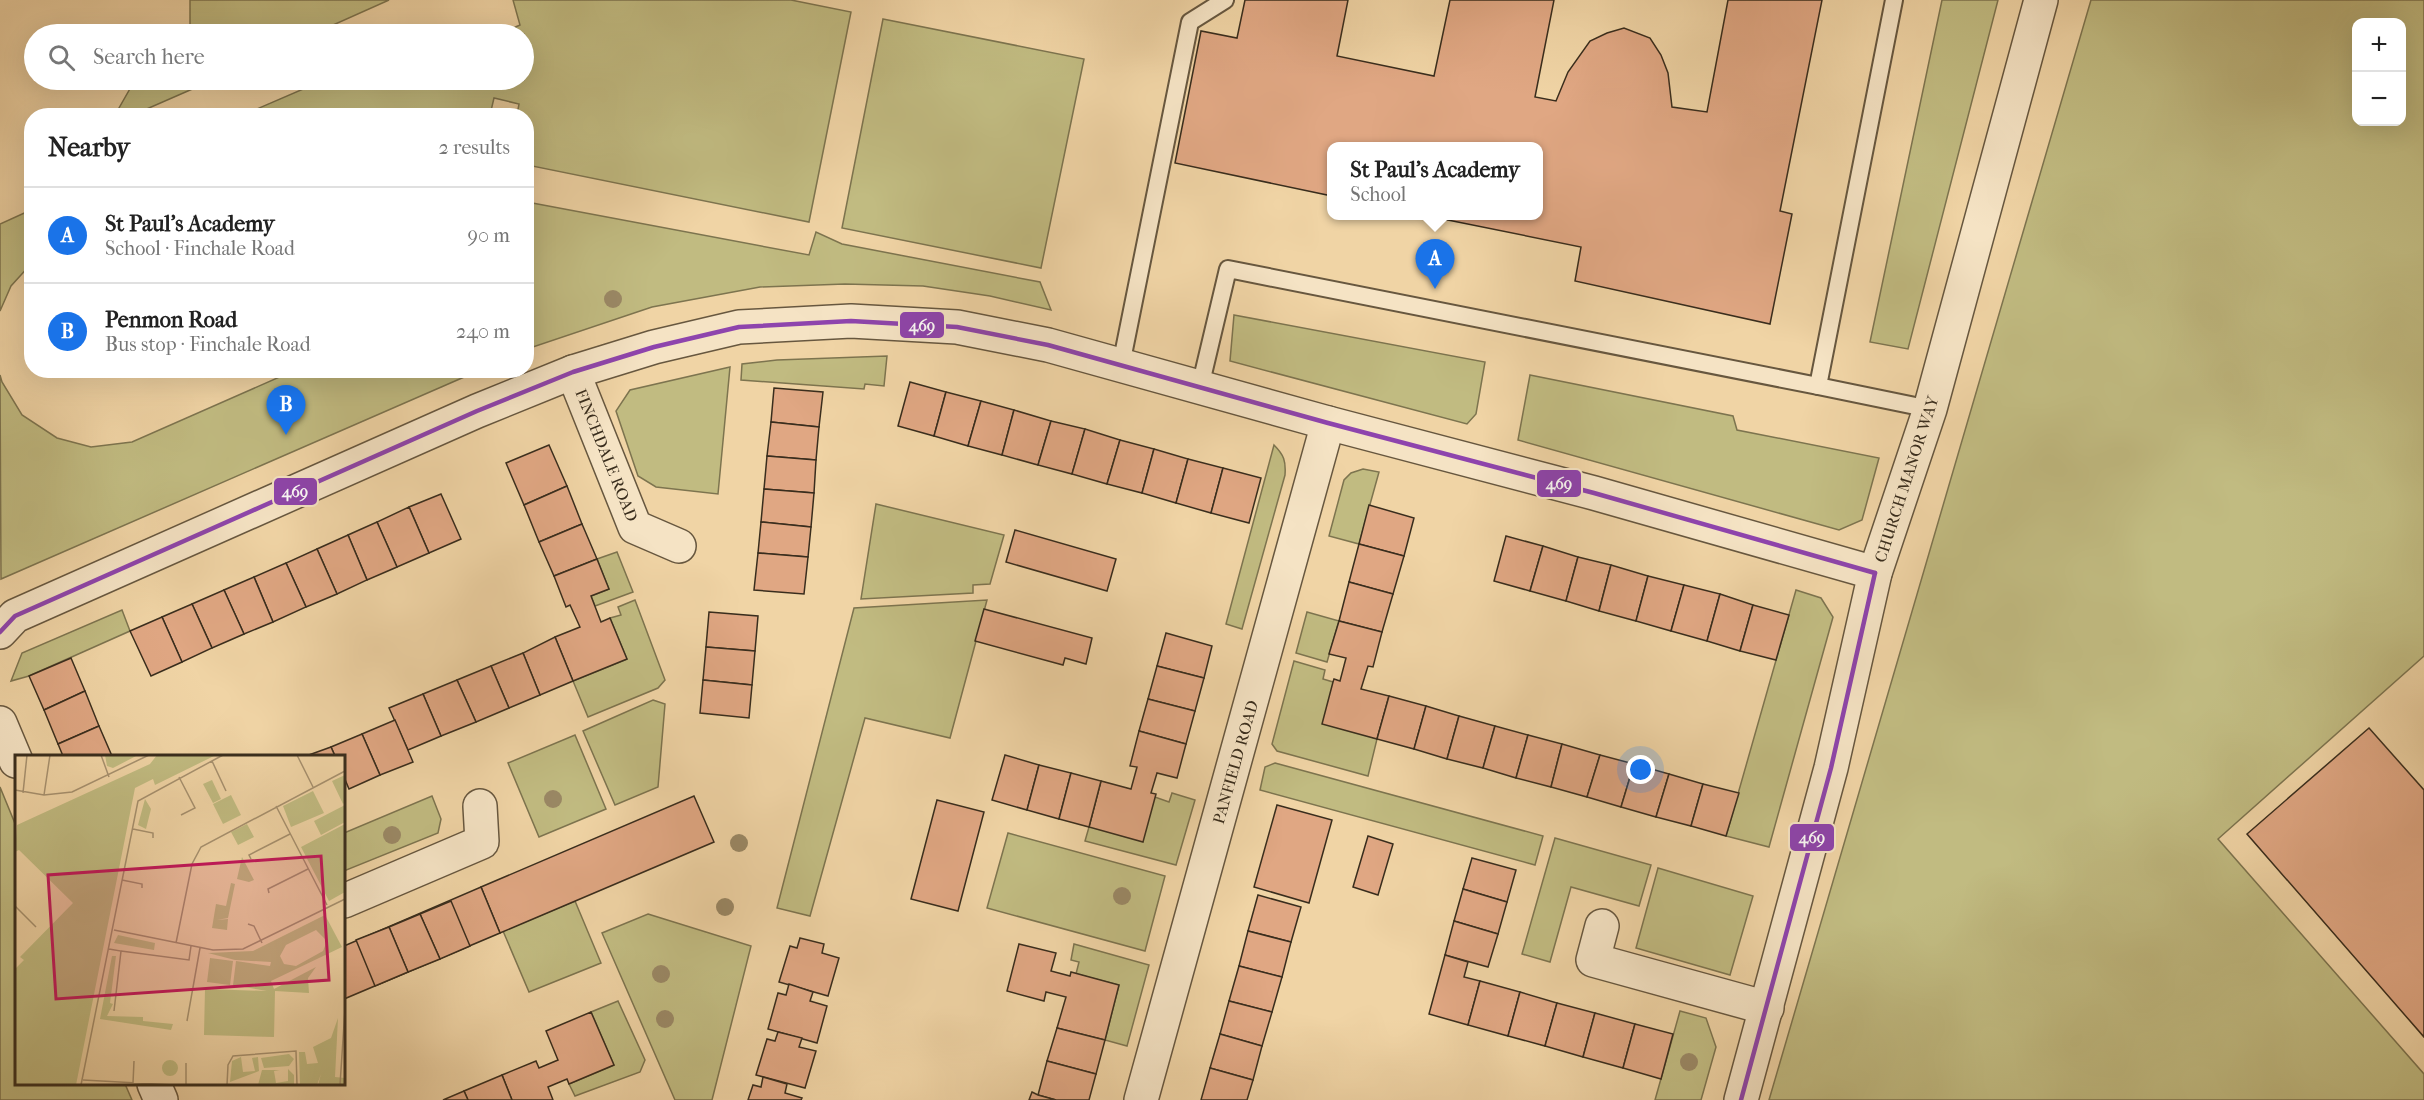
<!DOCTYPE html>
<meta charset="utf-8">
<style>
body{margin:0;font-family:"IM FELL French Canon",serif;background:#f2f2f2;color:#222}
.controls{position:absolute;right:18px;top:18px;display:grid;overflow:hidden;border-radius:12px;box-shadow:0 6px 24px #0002}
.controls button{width:54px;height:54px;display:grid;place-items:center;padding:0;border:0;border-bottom:2px solid #e0e0e0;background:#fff;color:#222;font:30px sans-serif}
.you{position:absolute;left:1641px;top:770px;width:21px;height:21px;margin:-15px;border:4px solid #fff;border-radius:50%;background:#1a73e8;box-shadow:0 0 0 9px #1a73e833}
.badge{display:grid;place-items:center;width:39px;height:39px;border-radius:50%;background:#1a73e8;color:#fff;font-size:20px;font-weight:700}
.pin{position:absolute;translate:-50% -50px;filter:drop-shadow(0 2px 3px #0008)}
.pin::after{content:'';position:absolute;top:32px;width:21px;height:18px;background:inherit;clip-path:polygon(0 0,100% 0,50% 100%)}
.popup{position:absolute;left:1327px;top:142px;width:216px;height:78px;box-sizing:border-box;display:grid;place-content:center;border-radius:12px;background:#fff;filter:drop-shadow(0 2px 4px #0005);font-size:20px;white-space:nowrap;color:#767676}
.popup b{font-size:22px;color:#222}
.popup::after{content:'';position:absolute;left:50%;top:100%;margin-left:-12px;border:12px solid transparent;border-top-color:#fff}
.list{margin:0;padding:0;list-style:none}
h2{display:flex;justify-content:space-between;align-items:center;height:78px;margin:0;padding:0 24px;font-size:26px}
h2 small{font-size:20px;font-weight:400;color:#767676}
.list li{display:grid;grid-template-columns:39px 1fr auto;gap:18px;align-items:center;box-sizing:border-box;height:96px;padding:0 24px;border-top:2px solid #e0e0e0}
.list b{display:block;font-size:22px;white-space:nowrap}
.list p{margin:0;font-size:20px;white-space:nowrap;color:#767676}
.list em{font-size:20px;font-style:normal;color:#767676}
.icon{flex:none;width:33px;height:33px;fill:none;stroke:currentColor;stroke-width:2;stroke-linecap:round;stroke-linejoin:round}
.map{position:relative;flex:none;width:2424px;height:1100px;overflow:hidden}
.search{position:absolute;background:#fff;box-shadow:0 6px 24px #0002;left:24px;top:24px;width:510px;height:66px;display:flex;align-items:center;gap:15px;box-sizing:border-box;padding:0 21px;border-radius:33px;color:#767676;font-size:22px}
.panel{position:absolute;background:#fff;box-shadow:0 6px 24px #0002;left:24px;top:108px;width:510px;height:270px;border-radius:24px}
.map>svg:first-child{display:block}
.green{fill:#c1bb81;stroke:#7d744f;stroke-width:1.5;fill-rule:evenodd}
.building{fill:#e0a783;stroke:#392d1d;stroke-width:1.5}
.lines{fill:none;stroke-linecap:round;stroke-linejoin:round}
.lane-casing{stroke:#67573f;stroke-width:20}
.street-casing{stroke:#67573f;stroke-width:36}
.lane{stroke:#f5e3c4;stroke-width:16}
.street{stroke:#f5e3c4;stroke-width:33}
.bus-1-casing{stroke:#f5e3c4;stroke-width:9}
.bus-1{stroke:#8e44ad;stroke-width:4.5}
.tree{fill:#9a8865}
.labels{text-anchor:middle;stroke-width:4.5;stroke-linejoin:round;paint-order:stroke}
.street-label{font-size:16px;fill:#392d1d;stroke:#f5e3c4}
.inset-road{fill:none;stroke:#a7916f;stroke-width:1.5}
.view{fill:#c2185b;fill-opacity:0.15;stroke:#c2185b;stroke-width:3}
.inset-edge{fill:none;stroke:#392d1d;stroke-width:3}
.line-badge{stroke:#f5e3c4;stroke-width:2}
.badge-label{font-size:16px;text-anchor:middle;font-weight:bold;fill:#fff}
</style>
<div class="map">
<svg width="2424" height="1100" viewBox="0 0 2424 1100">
<rect width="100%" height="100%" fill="#f0d4a5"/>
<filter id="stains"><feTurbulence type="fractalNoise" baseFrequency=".00333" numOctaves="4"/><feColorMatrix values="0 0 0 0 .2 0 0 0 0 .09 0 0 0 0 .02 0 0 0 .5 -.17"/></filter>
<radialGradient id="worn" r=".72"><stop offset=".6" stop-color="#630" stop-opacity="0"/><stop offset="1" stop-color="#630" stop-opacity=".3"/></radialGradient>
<g class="green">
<path d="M190 0H389L313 34H190Z"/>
<path d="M513 0H791L851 12 809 222 527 165 526 116 517 115 519 104 494 98 490 115H243L324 80H524V34H500L520 25Z"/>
<path d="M1942 0H1998L1908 349 1870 342Z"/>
<path d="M2091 0H2424V656L2218 839 2424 1074V1100H1769ZM2356 22H2402V122H2356Z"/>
<path d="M883 19 1084 59 1041 268 842 228Z"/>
<path d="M135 80H213L133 115H115Z"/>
<path d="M527 202 809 255 816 232 842 244 1040 282 1051 310 990 296 923 286 845 284 760 287 652 307 527 349Z"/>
<path d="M31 210V264L11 286 0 311V224Z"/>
<path d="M1234 315 1485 362 1476 414 1467 424 1230 361Z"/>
<path d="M887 356 884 386 865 384 864 389 741 380 742 364 777 360Z"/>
<path d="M730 367 718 494 656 487 638 476 616 411 630 390Z"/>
<path d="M293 371H478L1 579 0 375 2 382 22 415 57 438 91 447 132 442Z"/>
<path d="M1530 375 1733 416 1737 430 1879 458 1862 520 1839 530 1518 440Z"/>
<path d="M1274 445C1284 455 1286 461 1285 475L1242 629 1226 624Z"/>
<path d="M1363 469 1379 472 1359 544 1329 536 1344 480 1351 473Z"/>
<path d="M876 504 1004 535 990 584 973 585V593L861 599Z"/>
<path d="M617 552 633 592 595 606 591 596 609 589 597 559Z"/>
<path d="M1796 590 1821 598 1833 617 1769 847 1726 836Z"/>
<path d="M635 600 665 680 658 688 588 717 573 681 627 659 610 618 621 615 618 607Z"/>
<path d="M987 600 950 738 865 718 810 916 777 908 854 608Z"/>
<path d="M122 610 130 631 29 676 11 681 22 653Z"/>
<path d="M1307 612 1339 621 1327 662 1296 653Z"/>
<path d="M1294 661 1325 670 1323 679 1333 682 1377 739 1368 776 1277 751 1272 744Z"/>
<path d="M653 700 665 704 658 787 615 805 583 731Z"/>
<path d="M575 735 606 809 539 837 508 763Z"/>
<path d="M1275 763 1543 836 1535 865 1260 790 1265 767Z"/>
<path d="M0 787 16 826V1084H125L132 1100H0Z"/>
<path d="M1172 793 1195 800 1176 865 1085 841 1089 827 1155 797 1169 802Z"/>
<path d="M432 796 441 819 438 833 344 871V833Z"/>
<path d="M1008 833 1165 876 1145 951 987 908Z"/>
<path d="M1555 838 1651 865 1639 906 1571 887 1550 962 1522 954Z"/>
<path d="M1658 868 1753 896 1730 975 1636 948Z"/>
<path d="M575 901 601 963 529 992 503 931Z"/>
<path d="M648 914 751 946 712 1100H675L602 933Z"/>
<path d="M1074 944 1149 965 1127 1046 1105 1040 1119 985 1076 974 1079 962 1071 960Z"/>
<path d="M618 1001 645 1060 640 1072 575 1096 569 1084 614 1065 591 1012Z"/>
<path d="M1680 1011 1706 1018 1716 1047 1701 1100H1655Z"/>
</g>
<g class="building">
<path d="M1245 0H1348L1337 56 1434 76 1450 0H1554L1535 97 1556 101 1568 72 1590 41 1607 33 1624 28 1650 38 1661 55 1668 73 1672 107 1707 112 1728 0H1822L1780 211 1792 214 1770 324 1575 281 1581 247 1428 216H1538V146H1332V196L1175 163 1201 31 1237 38Z"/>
<path d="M910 382 946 392 934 436 898 426Z"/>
<path d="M774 388 823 392 819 427 771 422Z"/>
<path d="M946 392 981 401 968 446 934 436Z"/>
<path d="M981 401 1014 410 1002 455 968 446Z"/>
<path d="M1014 410 1051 421 1038 465 1002 455Z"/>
<path d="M1051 421 1085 429 1072 474 1038 465Z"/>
<path d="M771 422 819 427 816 460 767 456Z"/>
<path d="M1085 429 1120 440 1107 484 1072 474Z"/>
<path d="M1120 440 1154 449 1142 493 1107 484Z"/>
<path d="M549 445 567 486 524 505 506 463Z"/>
<path d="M1154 449 1188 459 1176 503 1142 493Z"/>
<path d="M767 456 816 460 814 493 764 489Z"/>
<path d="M1188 459 1223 468 1211 513 1176 503Z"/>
<path d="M1223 468 1261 478 1249 523 1211 513Z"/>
<path d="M567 486 582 524 539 542 524 505Z"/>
<path d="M764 489 814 493 811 527 761 522Z"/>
<path d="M441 494 461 539 429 553 409 507Z"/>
<path d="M1369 505 1414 518 1404 556 1359 544Z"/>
<path d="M409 507 429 553 397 567 377 522Z"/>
<path d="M377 522 397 567 367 580 348 535Z"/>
<path d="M761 522 811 527 808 557 758 553Z"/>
<path d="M582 524 597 559 554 576 539 542Z"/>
<path d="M1015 530 1116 559 1107 591 1006 562Z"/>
<path d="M348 535 367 580 337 594 317 549Z"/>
<path d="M1506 536 1543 546 1530 591 1494 581Z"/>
<path d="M1359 544 1404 556 1393 594 1349 582Z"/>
<path d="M1543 546 1578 557 1566 601 1530 591Z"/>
<path d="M317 549 337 594 306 607 286 563Z"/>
<path d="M758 553 808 557 804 594 754 590Z"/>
<path d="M1578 557 1611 565 1599 611 1566 601Z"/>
<path d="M597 559 609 589 591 596 601 622 610 618 627 659 573 681 555 637 580 627 570 605 566 607 554 576Z"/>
<path d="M286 563 306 607 273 622 254 577Z"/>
<path d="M1611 565 1648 576 1636 621 1599 611Z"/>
<path d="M1648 576 1684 585 1671 631 1636 621Z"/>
<path d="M254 577 273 622 244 634 224 590Z"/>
<path d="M1349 582 1393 594 1382 632 1339 621Z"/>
<path d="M1684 585 1720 594 1707 641 1671 631Z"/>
<path d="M224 590 244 634 212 648 192 604Z"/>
<path d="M1720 594 1753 605 1740 651 1707 641Z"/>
<path d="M192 604 212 648 182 662 162 617Z"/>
<path d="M1753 605 1789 615 1776 660 1740 651Z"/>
<path d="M984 609 1092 638 1086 664 1065 658 1063 665 975 641Z"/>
<path d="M709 612 758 616 755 651 706 647Z"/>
<path d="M162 617 182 662 151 676 130 631Z"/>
<path d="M1339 621 1382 632 1373 667 1368 666 1361 689 1389 696 1377 739 1322 724 1333 682 1334 679 1340 681 1346 658 1329 654Z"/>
<path d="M1166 633 1212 646 1204 678 1157 666Z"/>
<path d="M555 637 573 681 540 695 523 653Z"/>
<path d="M706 647 755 651 752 685 703 680Z"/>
<path d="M523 653 540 695 509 708 491 666Z"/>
<path d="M71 658 85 691 44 710 29 676Z"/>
<path d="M491 666 509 708 476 722 457 680Z"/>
<path d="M1157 666 1204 678 1195 711 1148 699Z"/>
<path d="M457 680 476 722 441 736 423 694Z"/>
<path d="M703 680 752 685 749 718 700 713Z"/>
<path d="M85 691 99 726 58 744 44 710Z"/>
<path d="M423 694 441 736 408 750 389 708Z"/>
<path d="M1389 696 1426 706 1414 749 1377 739Z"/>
<path d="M1148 699 1195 711 1186 744 1139 731Z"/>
<path d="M1426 706 1459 716 1447 759 1414 749Z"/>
<path d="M1459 716 1495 726 1483 768 1447 759Z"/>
<path d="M395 720 413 762 380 775 362 734Z"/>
<path d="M99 726 112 756H63L58 744Z"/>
<path d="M1495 726 1528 735 1516 778 1483 768Z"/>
<path d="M2369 728 2424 790V1037L2247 834Z"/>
<path d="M1139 731 1186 744 1177 778 1157 773 1151 793 1156 794 1143 842 1089 827 1101 781 1131 789 1137 767 1130 766Z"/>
<path d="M362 734 380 775 349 789 344 777V756H335L331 747Z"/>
<path d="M1528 735 1562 744 1551 787 1516 778Z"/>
<path d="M1562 744 1600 755 1587 797 1551 787Z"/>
<path d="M331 747 335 756H306Z"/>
<path d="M1005 755 1039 765 1027 810 992 800Z"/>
<path d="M1600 755 1634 764 1621 807 1587 797Z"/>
<path d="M1634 764 1669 774 1656 817 1621 807Z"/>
<path d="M1039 765 1071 773 1059 819 1027 810Z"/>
<path d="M1071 773 1101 781 1089 827 1059 819Z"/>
<path d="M1669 774 1703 784 1691 826 1656 817Z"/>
<path d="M1703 784 1739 793 1726 836 1691 826Z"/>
<path d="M694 796 714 842 500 933 481 887Z"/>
<path d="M937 800 984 812 958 911 911 899Z"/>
<path d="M1277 805 1332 820 1309 903 1254 887Z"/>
<path d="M1368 836 1393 844 1378 895 1353 887Z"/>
<path d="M1472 858 1516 870 1507 902 1463 889Z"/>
<path d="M481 887 500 933 344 999V946Z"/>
<path d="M1463 889 1507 902 1498 934 1454 921Z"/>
<path d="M1258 895 1301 907 1291 942 1248 931Z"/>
<path d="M451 901 470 946 440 959 420 914Z"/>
<path d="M420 914 440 959 408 972 389 927Z"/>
<path d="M1454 921 1498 934 1488 967 1445 955Z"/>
<path d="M389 927 408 972 375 986 356 940Z"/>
<path d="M1248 931 1291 942 1282 977 1239 966Z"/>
<path d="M800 938 824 944 822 953 839 958 828 996 779 982 790 946 797 948Z"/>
<path d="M1019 944 1056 953 1051 971 1070 976 1071 972 1119 985 1105 1040 1057 1028 1066 997 1046 992 1044 1001 1007 991Z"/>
<path d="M1445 955 1468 962 1464 977 1480 981 1468 1025 1429 1014Z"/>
<path d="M1239 966 1282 977 1272 1012 1229 1001Z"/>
<path d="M1480 981 1520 992 1508 1036 1468 1025Z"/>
<path d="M789 984 813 992 810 1001 827 1006 817 1043 768 1029 778 993 786 995Z"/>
<path d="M1520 992 1557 1003 1545 1046 1508 1036Z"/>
<path d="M1229 1001 1272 1012 1262 1046 1220 1034Z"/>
<path d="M1557 1003 1595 1013 1583 1057 1545 1046Z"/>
<path d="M591 1012 614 1065 569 1084 567 1079 548 1087 553 1100H512L502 1075 536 1061 539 1068 558 1060 546 1031Z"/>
<path d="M1595 1013 1635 1024 1623 1068 1583 1057Z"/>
<path d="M1635 1024 1673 1034 1661 1079 1623 1068Z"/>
<path d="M1057 1028 1105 1040 1096 1074 1047 1061Z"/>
<path d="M778 1032 802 1038 799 1047 816 1051 805 1088 756 1075 767 1039 775 1041Z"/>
<path d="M1220 1034 1262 1046 1253 1080 1210 1068Z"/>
<path d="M1047 1061 1096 1074 1089 1100H1056L1038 1095Z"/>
<path d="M1210 1068 1253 1080 1247 1100H1201Z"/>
<path d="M502 1075 512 1100H468L464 1091Z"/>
<path d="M763 1077 787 1084 785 1093 802 1098 801 1100H748L753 1085 761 1087Z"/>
<path d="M464 1091 468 1100H443Z"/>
<path d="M1032 1092 1038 1095 1056 1100H1029Z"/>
</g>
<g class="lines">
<defs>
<g id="lane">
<path d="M1894 0 1818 386 1930 409"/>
<path d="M1121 365 1190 22 1225 0"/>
<path d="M1200 387 1228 269 1818 386"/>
</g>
<g id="street">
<path d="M573 372 635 527 679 546"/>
<path d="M0 632 15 616 477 411 573 372 654 347 739 327 851 321 957 327 1048 345 1328 423 1594 493 1875 573"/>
<path d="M0 723 16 761"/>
<path d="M344 901 482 842 480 806"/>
<path d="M1602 926 1593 960 1767 1008"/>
<path d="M154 1084 161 1100"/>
<path d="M1141 1100 1328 423"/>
<path d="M1741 1100 1831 768 1875 573 1930 409 2041 0"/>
</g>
</defs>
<use href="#lane" class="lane-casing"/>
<use href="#street" class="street-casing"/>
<use href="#lane" class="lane"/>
<use href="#street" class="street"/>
<defs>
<g id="bus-1">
<path d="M0 632 15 616 477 411 573 372 654 347 739 327 851 321 957 327 1048 345 1328 423 1594 493 1875 573"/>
<path d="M1741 1100 1831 768 1875 573"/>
</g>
</defs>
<use href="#bus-1" class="bus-1-casing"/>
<use href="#bus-1" class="bus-1"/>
</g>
<g class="tree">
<circle cx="613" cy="299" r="9"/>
<circle cx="553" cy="799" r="9"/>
<circle cx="392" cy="835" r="9"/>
<circle cx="739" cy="843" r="9"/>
<circle cx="1122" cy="896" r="9"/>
<circle cx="725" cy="907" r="9"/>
<circle cx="661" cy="974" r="9"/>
<circle cx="665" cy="1019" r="9"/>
<circle cx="1689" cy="1062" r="9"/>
</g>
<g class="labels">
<g class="street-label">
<text transform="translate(607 455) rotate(68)" y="6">FINCHDALE ROAD</text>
<text transform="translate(1906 479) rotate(-72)" y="6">CHURCH MANOR WAY</text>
<text transform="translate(1235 762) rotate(-74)" y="6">PANFIELD ROAD</text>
</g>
</g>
<g transform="translate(15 755)">
<rect width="330" height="330" fill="#f0d4a5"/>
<path d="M90 0H123L98 13 92 11ZM142 0H201L140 30 138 24 120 33 61 330H0V214L9 205 5 202 58 148 4 95 0 97 2 70 135 9ZM330 20V47L328 49 317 26ZM197 25 206 44 198 48 188 29ZM298 36 309 58 276 72 268 51ZM216 40 226 60 208 69 198 49ZM130 44 136 54 131 74 123 70ZM330 50V67L306 80 299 66ZM232 69 239 82 223 90 216 77ZM330 69V137L314 146 286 92ZM227 102 239 125 234 127 222 124ZM216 128 220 129 213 163 202 165 213 164 212 175 197 173 201 149 211 151ZM310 160 327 192 256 226 259 234 301 212 293 223 294 238 260 236 259 282 189 280 190 234 252 236 218 230 221 206 255 211 256 207 220 205 193 198 238 196ZM301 175 312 186 308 196 281 211 269 209 265 201 271 190ZM103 180 140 188 139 195 99 188ZM97 201H101L95 248 98 249 92 261 128 262V266L158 269 156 275 85 264ZM195 203 218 206 215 230 192 227ZM323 263 320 322 330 323V330H303L306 319 302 330H285L284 297H290L292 309 303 308 298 292 316 283ZM274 299 279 304 274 311 249 313 246 303ZM226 302 228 317 240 316 237 303 243 302 244 316 215 327 217 306ZM147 313a8 8 0 1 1 16 0a8 8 0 1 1-16 0ZM273 314 279 320V330H243L247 315H265L259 316 261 328 273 326Z" fill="#c1bb81" fill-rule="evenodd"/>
<path class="inset-road" d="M86 0 94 22M282 0 298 32M197 6 211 36M164 22 180 53 166 60M0 35 29 40 57 37 134 0M8 38 12 0M29 40 35 0M261 51 312 150M118 74 138 78V83M236 104 234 100 275 79M107 125 127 129V133M254 138 253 134 293 114M0 151 21 172M233 169 239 171 247 188M99 175 198 195 228 194 330 144M161 188 177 109 186 92 330 16M94 194 106 196 99 256M106 196 174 205 176 191M172 266 185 193M68 325 159 330M118 328 119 306M66 330 123 46 208 0M171 330V308M212 330 213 310 218 301 281 296 282 330M325 330 330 254"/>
<path class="view" d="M306 101 314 225 41 244 33 120Z"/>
<rect width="330" height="330" class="inset-edge"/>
</g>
<g class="line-badge">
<rect x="899" y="311" width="46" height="28" rx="6" fill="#8e44ad"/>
<rect x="1536" y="469" width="46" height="29" rx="6" fill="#8e44ad"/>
<rect x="273" y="477" width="45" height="29" rx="6" fill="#8e44ad"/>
<rect x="1789" y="823" width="46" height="29" rx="6" fill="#8e44ad"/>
</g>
<g class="badge-label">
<text x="922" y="331">469</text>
<text x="1559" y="489">469</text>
<text x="295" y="497">469</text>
<text x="1812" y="843">469</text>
</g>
<rect width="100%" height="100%" filter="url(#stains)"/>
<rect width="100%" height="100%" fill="url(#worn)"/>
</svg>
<div class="controls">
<button>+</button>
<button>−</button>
</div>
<div class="you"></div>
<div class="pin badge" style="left:1435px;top:289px">A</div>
<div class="popup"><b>St Paul's Academy</b>School</div>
<div class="pin badge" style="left:286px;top:435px">B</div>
<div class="search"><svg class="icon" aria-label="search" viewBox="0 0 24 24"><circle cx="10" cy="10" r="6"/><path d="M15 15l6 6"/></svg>Search here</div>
<section class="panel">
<h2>Nearby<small>2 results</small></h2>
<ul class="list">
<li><span class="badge">A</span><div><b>St Paul's Academy</b><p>School · Finchale Road</p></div><em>90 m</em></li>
<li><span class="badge">B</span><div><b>Penmon Road</b><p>Bus stop · Finchale Road</p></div><em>240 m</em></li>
</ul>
</section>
</div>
